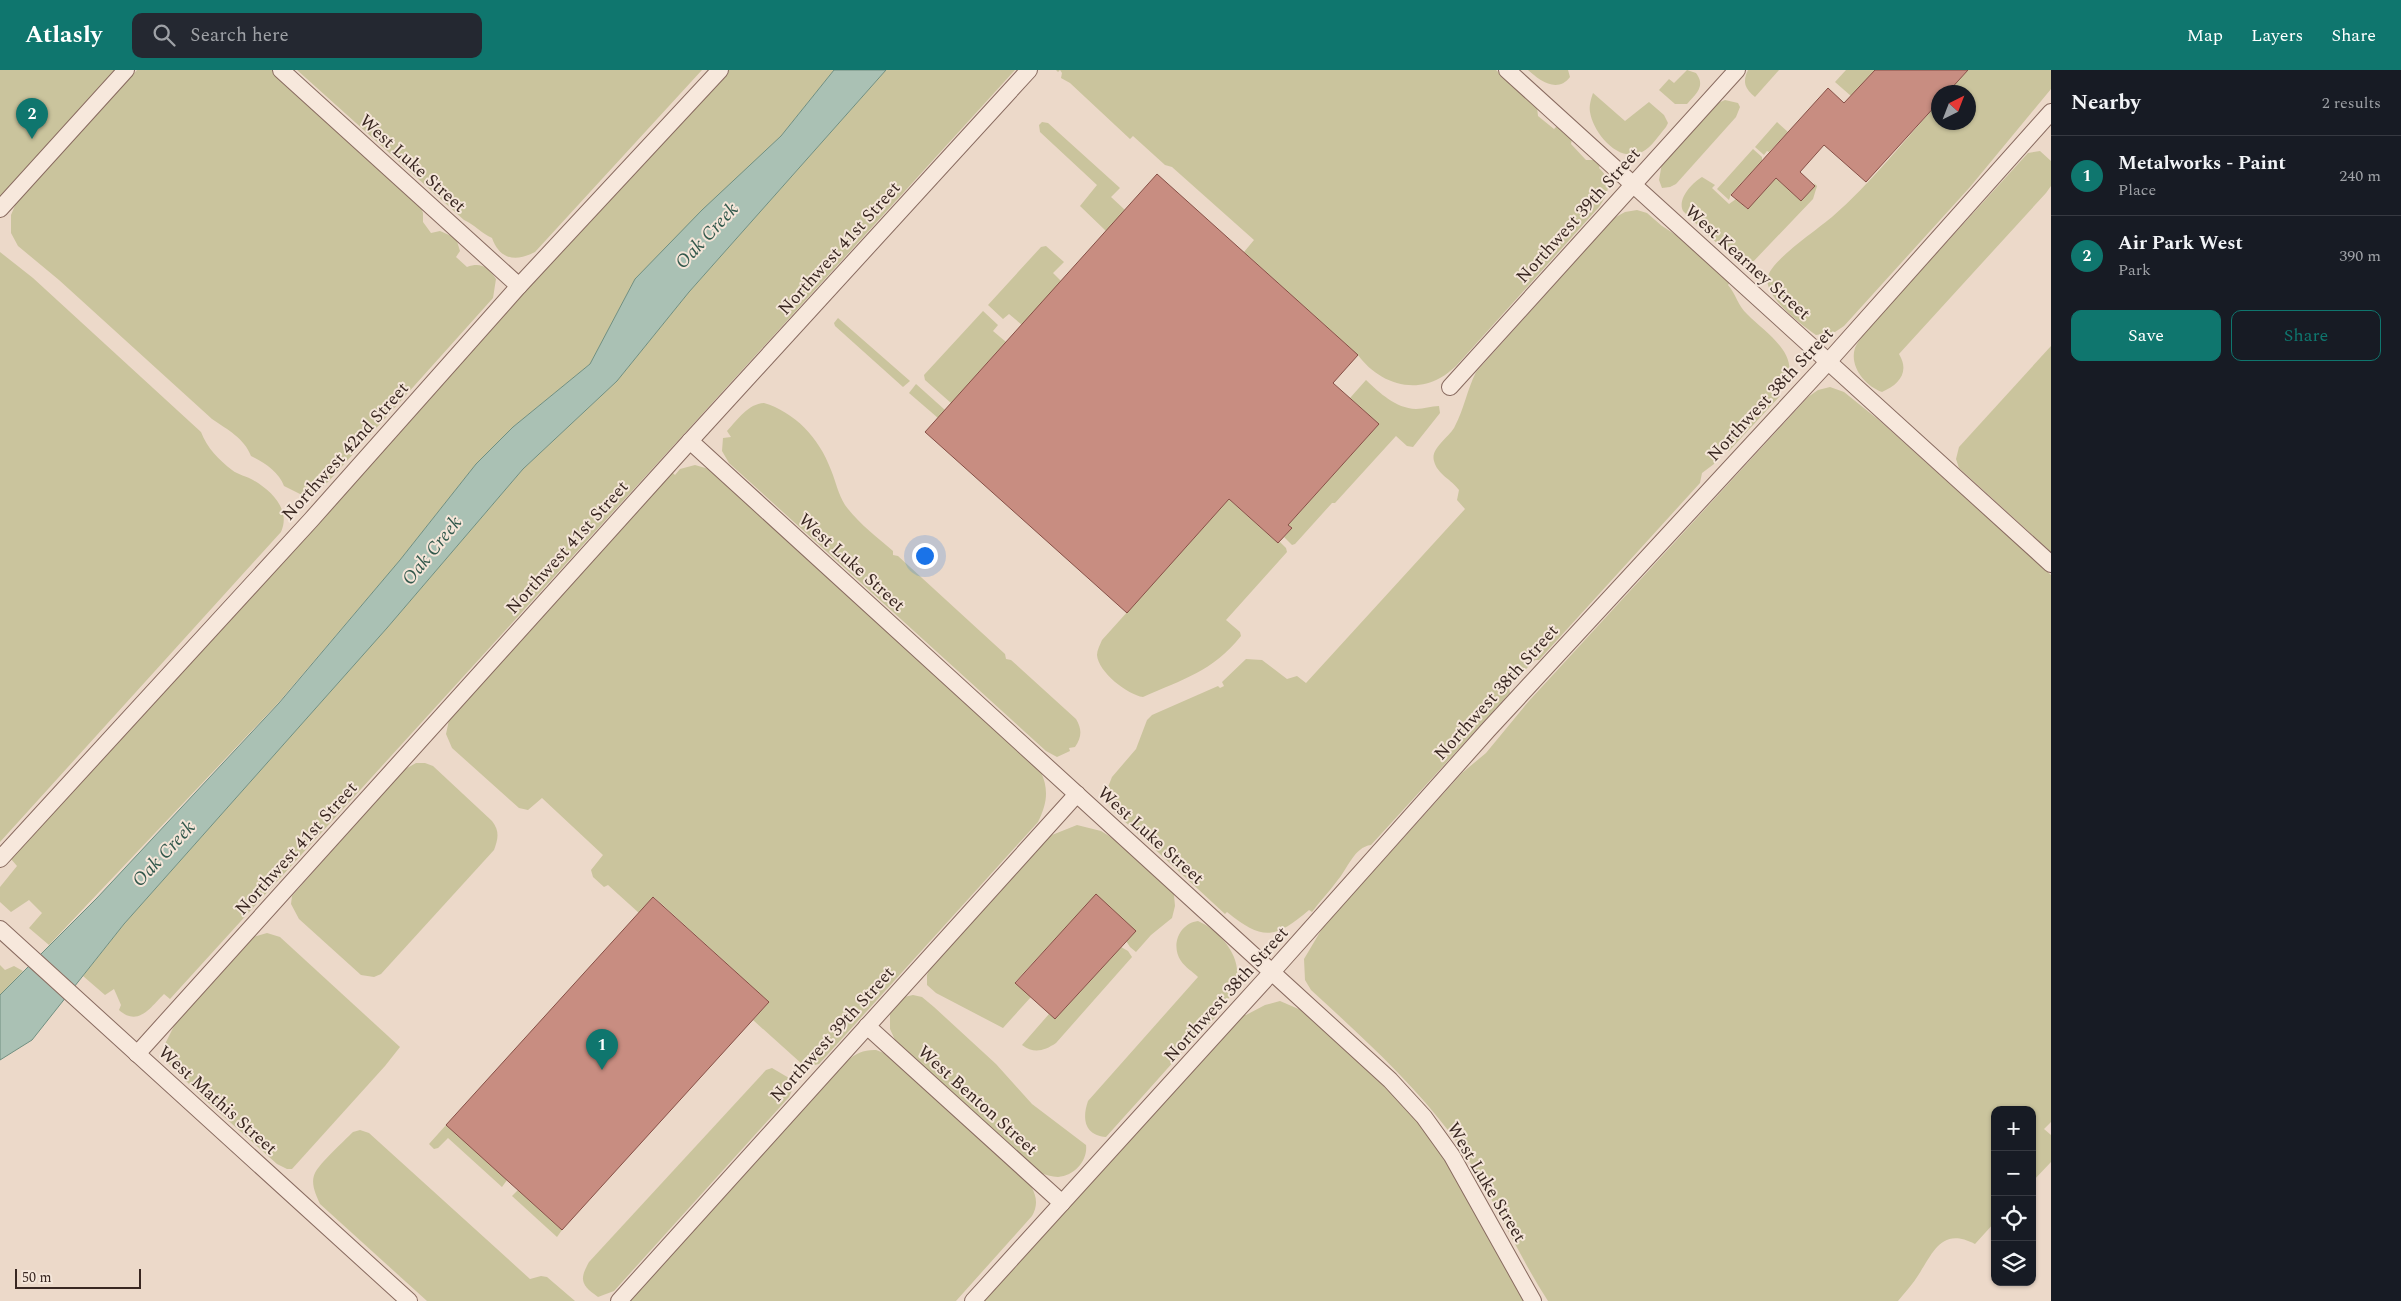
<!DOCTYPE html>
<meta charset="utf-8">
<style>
body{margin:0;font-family:Spectral,serif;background:#242831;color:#f1f3f6}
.controls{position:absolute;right:15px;bottom:15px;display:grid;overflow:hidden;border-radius:10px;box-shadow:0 1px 4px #0004}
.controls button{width:45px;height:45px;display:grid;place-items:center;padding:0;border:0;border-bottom:1px solid #363941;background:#171b24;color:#f1f3f6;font:25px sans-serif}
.compass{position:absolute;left:1931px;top:15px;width:45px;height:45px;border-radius:50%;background:#171b24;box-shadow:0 1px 4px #0004;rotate:42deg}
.scale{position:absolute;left:15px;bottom:12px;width:126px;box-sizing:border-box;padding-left:5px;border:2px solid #392721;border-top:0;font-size:14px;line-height:18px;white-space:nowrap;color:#392721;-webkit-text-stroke:4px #f4e5d8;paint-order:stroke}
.you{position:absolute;left:924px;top:485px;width:18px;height:18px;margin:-12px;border:4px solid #fff;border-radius:50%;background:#1a73e8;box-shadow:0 0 0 8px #1a73e833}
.badge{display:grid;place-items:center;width:32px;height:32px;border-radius:50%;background:#0f766e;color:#fff;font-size:16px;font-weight:700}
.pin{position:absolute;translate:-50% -41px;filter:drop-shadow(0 1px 2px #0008)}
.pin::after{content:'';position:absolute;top:26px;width:18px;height:15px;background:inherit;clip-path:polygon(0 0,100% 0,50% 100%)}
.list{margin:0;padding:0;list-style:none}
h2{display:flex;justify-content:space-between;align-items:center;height:65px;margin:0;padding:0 20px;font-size:21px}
h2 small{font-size:16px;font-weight:400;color:#9ea1a6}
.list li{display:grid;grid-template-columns:32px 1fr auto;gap:15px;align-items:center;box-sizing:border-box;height:80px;padding:0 20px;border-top:1px solid #363941}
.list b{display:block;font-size:19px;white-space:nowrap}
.list p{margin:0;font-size:16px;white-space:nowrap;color:#9ea1a6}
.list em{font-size:16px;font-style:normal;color:#9ea1a6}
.actions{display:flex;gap:10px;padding:15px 20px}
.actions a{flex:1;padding:11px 0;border:1px solid #0f766e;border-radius:10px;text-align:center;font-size:18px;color:#0f766e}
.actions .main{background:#0f766e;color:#fff}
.icon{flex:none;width:28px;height:28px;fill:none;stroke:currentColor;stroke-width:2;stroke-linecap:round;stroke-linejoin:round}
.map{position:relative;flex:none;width:2051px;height:1231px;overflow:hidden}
header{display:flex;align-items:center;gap:30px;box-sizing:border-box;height:70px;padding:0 25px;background:#0f766e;color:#fff}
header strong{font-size:24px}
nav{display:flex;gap:28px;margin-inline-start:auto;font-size:18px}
.search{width:350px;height:45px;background:#242831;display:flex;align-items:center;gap:12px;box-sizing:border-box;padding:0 18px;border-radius:10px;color:#9ea1a6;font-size:19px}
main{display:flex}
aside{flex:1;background:#171b24}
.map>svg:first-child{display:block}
.green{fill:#cac49d}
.water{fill:#aac1b4;stroke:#708f80}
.building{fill:#c88d81;stroke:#864f46}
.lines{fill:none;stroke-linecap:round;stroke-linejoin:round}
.minor-casing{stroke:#886a5f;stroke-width:18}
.minor{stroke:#f7e8dc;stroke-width:16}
.labels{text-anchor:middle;stroke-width:4;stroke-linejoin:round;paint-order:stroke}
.street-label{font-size:18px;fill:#392721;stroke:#f4e5d8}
.water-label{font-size:19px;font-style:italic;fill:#32584c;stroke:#f4e5d8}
</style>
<header>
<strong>Atlasly</strong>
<div class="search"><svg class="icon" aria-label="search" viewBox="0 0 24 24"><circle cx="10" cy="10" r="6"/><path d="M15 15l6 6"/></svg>Search here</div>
<nav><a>Map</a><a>Layers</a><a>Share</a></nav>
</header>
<main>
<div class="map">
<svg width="2051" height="1231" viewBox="0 0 2051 1231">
<rect width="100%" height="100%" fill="#ecd9c9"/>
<g class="green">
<path d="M0 0H126L0 139Z"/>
<path d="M137 0H273L420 135 423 143V152L431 163 440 161 456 168 460 181 456 187 467 197C481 192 488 197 496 209L493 228 328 412 316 422 304 426 284 416C279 402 264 392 251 386 244 368 228 360 212 349L59 210 18 176 11 163V145L16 133Z"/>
<path d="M297 0H702L535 182C516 192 500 190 492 168 481 163 475 155 464 150Z"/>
<path d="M726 0H834L781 66 635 209 590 294 513 357 476 394 400 490 279 632 49 875 29 858 42 843 29 830 11 842 0 832V817L17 796 11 789Z"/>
<path d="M886 0H1015L170 929 164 924C150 938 138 957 119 940L121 935 114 919 105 925 83 906 124 854 387 558 523 399 617 311 689 222Z"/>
<path d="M1056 0H1496L1537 37 1538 46 1554 59 1557 56 1572 69 1571 74 1586 90H1594L1600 95 1599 98C1613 111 1609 123 1599 137L1456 296C1451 300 1446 305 1440 308 1410 325 1376 310 1358 285L1244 182 1254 170 1172 97 1165 95 1133 66 1130 69 1070 13 1061 8 1062 3 1060 0 1058 2Z"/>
<path d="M1528 0H1568L1570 7C1557 24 1539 10 1528 0Z"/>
<path d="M1687 0 1696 3C1706 16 1696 24 1687 34H1675L1659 20 1669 9 1674 13Z"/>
<path d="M1748 0H1779L1755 27C1745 19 1742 12 1748 0Z"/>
<path d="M1846 0H1875L1851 26 1835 12Z"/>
<path d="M1968 0H2051V19L1970 117 1844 256 1835 262 1816 265C1802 255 1762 226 1768 206 1772 190 1818 159 1832 147 1871 113 1904 71 1938 33V52H1968V22H1948Z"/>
<path d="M1593 23 1625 51 1649 32 1664 45 1668 53 1666 57C1659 65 1651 78 1642 82 1618 94 1593 62 1590 42 1589 35 1591 29 1593 23Z"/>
<path d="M1725 30 1738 33 1740 37 1736 47 1676 114 1670 117 1662 118 1659 110 1662 93 1718 33Z"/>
<path d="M1042 52 1048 53 1120 118 1111 127 1125 140 1106 161 1080 136 1097 115 1040 62 1039 55Z"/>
<path d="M1777 52 1788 62 1769 82 1767 81 1764 85 1755 77Z"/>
<path d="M1753 79 1762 87V91L1731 124 1729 130 1717 119Z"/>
<path d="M2040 81 2051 91V116L2046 123 1899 284C1910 302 1899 315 1882 322 1865 316 1849 296 1855 278 1857 273 1861 268 1863 264L2028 83Z"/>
<path d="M1702 107 1715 115 1712 118 1729 134 1736 129 1747 139 1776 108 1801 131 1815 116 1814 113 1817 116 1813 129 1750 195C1735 194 1695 152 1683 141 1677 129 1692 113 1702 107Z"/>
<path d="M1637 140 1647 143 1662 156 1693 176 1730 212 1728 215C1736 224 1738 236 1747 244 1770 267 1809 289 1778 325L1780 326 1729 381H1722L1714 394 1702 403 1700 413 1539 590H1535L1509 616 1510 623 1371 775C1354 777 1347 800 1337 811 1329 822 1320 831 1312 842L1309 840C1275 869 1263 871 1227 842L1225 844 1109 737 1108 717 1112 707 1136 679 1147 650 1152 645 1218 616 1220 618 1224 616 1222 612 1246 589 1262 590 1287 609 1297 606 1306 613 1465 439 1457 430 1459 420C1452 410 1437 404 1434 391 1430 378 1450 367 1455 356 1464 339 1467 320 1476 302L1614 148 1625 142Z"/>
<path d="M1046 176 1064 192 1053 203 1061 211 1022 255 1009 244 1003 249 988 235 1041 177Z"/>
<path d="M0 182 33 208 201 362C207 378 219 390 232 400 238 405 247 406 253 410 272 421 291 440 281 462L0 772Z"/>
<path d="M983 241 998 255 993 261 1006 272 951 333 925 310 924 305Z"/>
<path d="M838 248 910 311 903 317 835 256 834 253Z"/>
<path d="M2051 276V482L1959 398 1956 389 1959 377Z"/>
<path d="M1366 310C1380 323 1395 338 1416 339 1424 339 1431 336 1439 336L1440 343 1413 377 1407 376 1396 366 1335 433H1332L1295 474 1292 475 1284 467 1292 458 1288 455 1379 354 1350 328Z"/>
<path d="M916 314 945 340 938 348 909 323Z"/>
<path d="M1830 317 1844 322 1880 351 2051 505V1052L2044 1059 2051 1065V1092L2032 1112V1040H1995V1152L1975 1174C1942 1157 1934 1181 1919 1204 1913 1214 1905 1222 1898 1231H1548C1513 1177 1489 1116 1451 1064 1410 1010 1361 966 1311 920L1305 910 1304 889 1323 857 1462 703 1486 683 1528 632 1808 327 1818 320Z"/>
<path d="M764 333C794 342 819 367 831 400 836 412 838 424 845 435 858 453 877 467 893 481V485L898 486 1005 584 1006 589 1011 590 1076 649C1082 659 1082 667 1075 677L1069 678 1070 681 1057 687 1046 681 729 393 722 381 723 368 731 367 727 361C738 349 748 334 764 333Z"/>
<path d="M695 395 709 399 1041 702C1049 720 1047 734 1038 752L819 994 810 996 802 994 753 950 769 932 654 827 639 843 608 815 604 817 593 807 591 800 603 785 542 728 528 740 519 738 452 678 446 664 449 650 672 402 675 405 680 399Z"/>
<path d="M1229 429 1278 473 1280 472 1286 478 1287 482 1226 550 1240 562 1241 566C1212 602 1183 609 1143 627 1128 625 1098 602 1097 585 1097 580 1100 575 1102 570Z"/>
<path d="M416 693H425L433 696 492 751C500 761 498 769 494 780L381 904 374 907 361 905 299 849 291 834 292 826 402 701Z"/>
<path d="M1077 755 1101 761 1127 777 1171 818 1174 825 1175 836 1172 848 1151 865 1136 882 1130 877 1096 825 1015 912 1031 927 1003 958 936 923 927 915V905L931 896 1042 774 1052 765Z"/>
<path d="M1198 851C1219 860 1243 887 1236 911 1229 938 1202 961 1183 981 1158 1009 1132 1038 1106 1067 1084 1065 1082 1048 1088 1031L1198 907C1193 902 1185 897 1181 891 1170 875 1180 853 1198 851Z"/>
<path d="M267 863 280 867 400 977 385 996 292 1099H287L277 1094 204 1029 167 992 164 976 175 954 253 867Z"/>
<path d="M1121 877 1128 881 1132 887 1056 973C1044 981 1034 984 1022 975L1049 944 1055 949Z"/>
<path d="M0 895 5 900 14 896 23 901 0 925Z"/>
<path d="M913 925 922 927 934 937 996 994 1032 1034 1086 1075C1088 1090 1075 1106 1058 1107 1052 1107 1045 1104 1039 1103L895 970 890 959V944L904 927Z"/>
<path d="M1280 931 1310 944 1349 980 1416 1047 1443 1084 1525 1231H982L1243 944 1246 945 1265 935Z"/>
<path d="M876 980 884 983 1031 1116C1037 1127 1038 1135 1032 1146L956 1231H629L827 1011C842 996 853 979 876 980Z"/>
<path d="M772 998 789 1008 792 1020 789 1027 614 1221 598 1227C581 1215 579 1210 589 1192L766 1000Z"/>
<path d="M446 1055 507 1110 502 1117 448 1068 438 1078 434 1079 429 1074Z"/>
<path d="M360 1060 369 1063 530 1209 541 1206 547 1207 575 1231H427L320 1134C316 1125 310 1113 315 1103 319 1094 344 1071 353 1062Z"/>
<path d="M518 1120 562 1160 557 1167 512 1126Z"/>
</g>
<path class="water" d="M834 0H886L689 222 617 311 523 399 387 558 124 854 32 970 0 990V925L97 828 279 633 400 490 476 394 513 357 590 294 635 209 702 140 781 66Z"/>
<g class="building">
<path d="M1875 0H1968L1948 22H1938V33L1866 112 1824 75 1800 102 1815 116 1801 131 1776 108 1748 139 1731 125 1828 18 1844 33Z"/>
<path d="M1157 104 1358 285 1333 313 1379 354 1288 455 1292 458 1278 473 1229 429 1127 543 925 362Z"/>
<path d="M1096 824 1136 861 1055 949 1015 913Z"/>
<path d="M653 827 769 932 562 1160 446 1055Z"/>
</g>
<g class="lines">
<defs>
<g id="minor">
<path d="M281 0 519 216"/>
<path d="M1507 0 2051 494"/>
<path d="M0 139 126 0"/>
<path d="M1450 317 1737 0"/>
<path d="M690 371 1390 1010 1424 1047 1452 1086 1533 1231"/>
<path d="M0 789 311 450 519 216 720 0"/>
<path d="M0 859 409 1231"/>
<path d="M867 956 1062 1133"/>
<path d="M137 984 690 371 1029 0"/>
<path d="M619 1231 1077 724"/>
<path d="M973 1231 1272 902 1488 660 1828 292 2051 42"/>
</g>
</defs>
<use href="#minor" class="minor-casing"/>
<use href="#minor" class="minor"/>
</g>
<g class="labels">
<g class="street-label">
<text transform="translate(413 93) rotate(42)" y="6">West Luke Street</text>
<text transform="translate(1578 145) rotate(-48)" y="6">Northwest 39th Street</text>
<text transform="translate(839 178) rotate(-48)" y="6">Northwest 41st Street</text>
<text transform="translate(1748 192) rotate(42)" y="6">West Kearney Street</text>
<text transform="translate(1770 324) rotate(-47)" y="6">Northwest 38th Street</text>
<text transform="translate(345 381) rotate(-48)" y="6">Northwest 42nd Street</text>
<text transform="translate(567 477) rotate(-48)" y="6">Northwest 41st Street</text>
<text transform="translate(852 492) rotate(42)" y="6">West Luke Street</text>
<text transform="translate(1496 622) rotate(-48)" y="6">Northwest 38th Street</text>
<text transform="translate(1151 765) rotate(42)" y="6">West Luke Street</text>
<text transform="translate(296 778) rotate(-48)" y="6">Northwest 41st Street</text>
<text transform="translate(1226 924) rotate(-48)" y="6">Northwest 38th Street</text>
<text transform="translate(832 964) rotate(-48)" y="6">Northwest 39th Street</text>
<text transform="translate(218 1030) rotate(42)" y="6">West Mathis Street</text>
<text transform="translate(978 1030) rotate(42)" y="6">West Benton Street</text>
<text transform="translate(1487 1112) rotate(59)" y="6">West Luke Street</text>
</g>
<g class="water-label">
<text transform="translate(706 165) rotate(-47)" y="7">Oak Creek</text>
<text transform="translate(431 480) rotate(-51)" y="7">Oak Creek</text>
<text transform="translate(163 783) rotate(-47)" y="7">Oak Creek</text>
</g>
</g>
</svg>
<div class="controls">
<button>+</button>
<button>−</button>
<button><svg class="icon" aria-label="locate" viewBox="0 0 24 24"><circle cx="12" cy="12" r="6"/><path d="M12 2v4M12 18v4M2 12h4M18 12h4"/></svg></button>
<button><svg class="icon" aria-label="layers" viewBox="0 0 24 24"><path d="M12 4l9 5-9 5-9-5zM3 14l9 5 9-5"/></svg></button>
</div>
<svg class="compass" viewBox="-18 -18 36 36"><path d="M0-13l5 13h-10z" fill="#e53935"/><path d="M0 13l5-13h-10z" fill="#9ea1a6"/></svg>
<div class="scale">50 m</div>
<div class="you"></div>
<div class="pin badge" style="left:602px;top:1000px">1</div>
<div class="pin badge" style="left:32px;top:69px">2</div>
</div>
<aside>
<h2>Nearby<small>2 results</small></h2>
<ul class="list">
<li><span class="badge">1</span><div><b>Metalworks - Paint</b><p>Place</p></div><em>240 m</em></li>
<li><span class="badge">2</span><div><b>Air Park West</b><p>Park</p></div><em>390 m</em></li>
</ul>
<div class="actions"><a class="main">Save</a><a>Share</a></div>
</aside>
</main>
